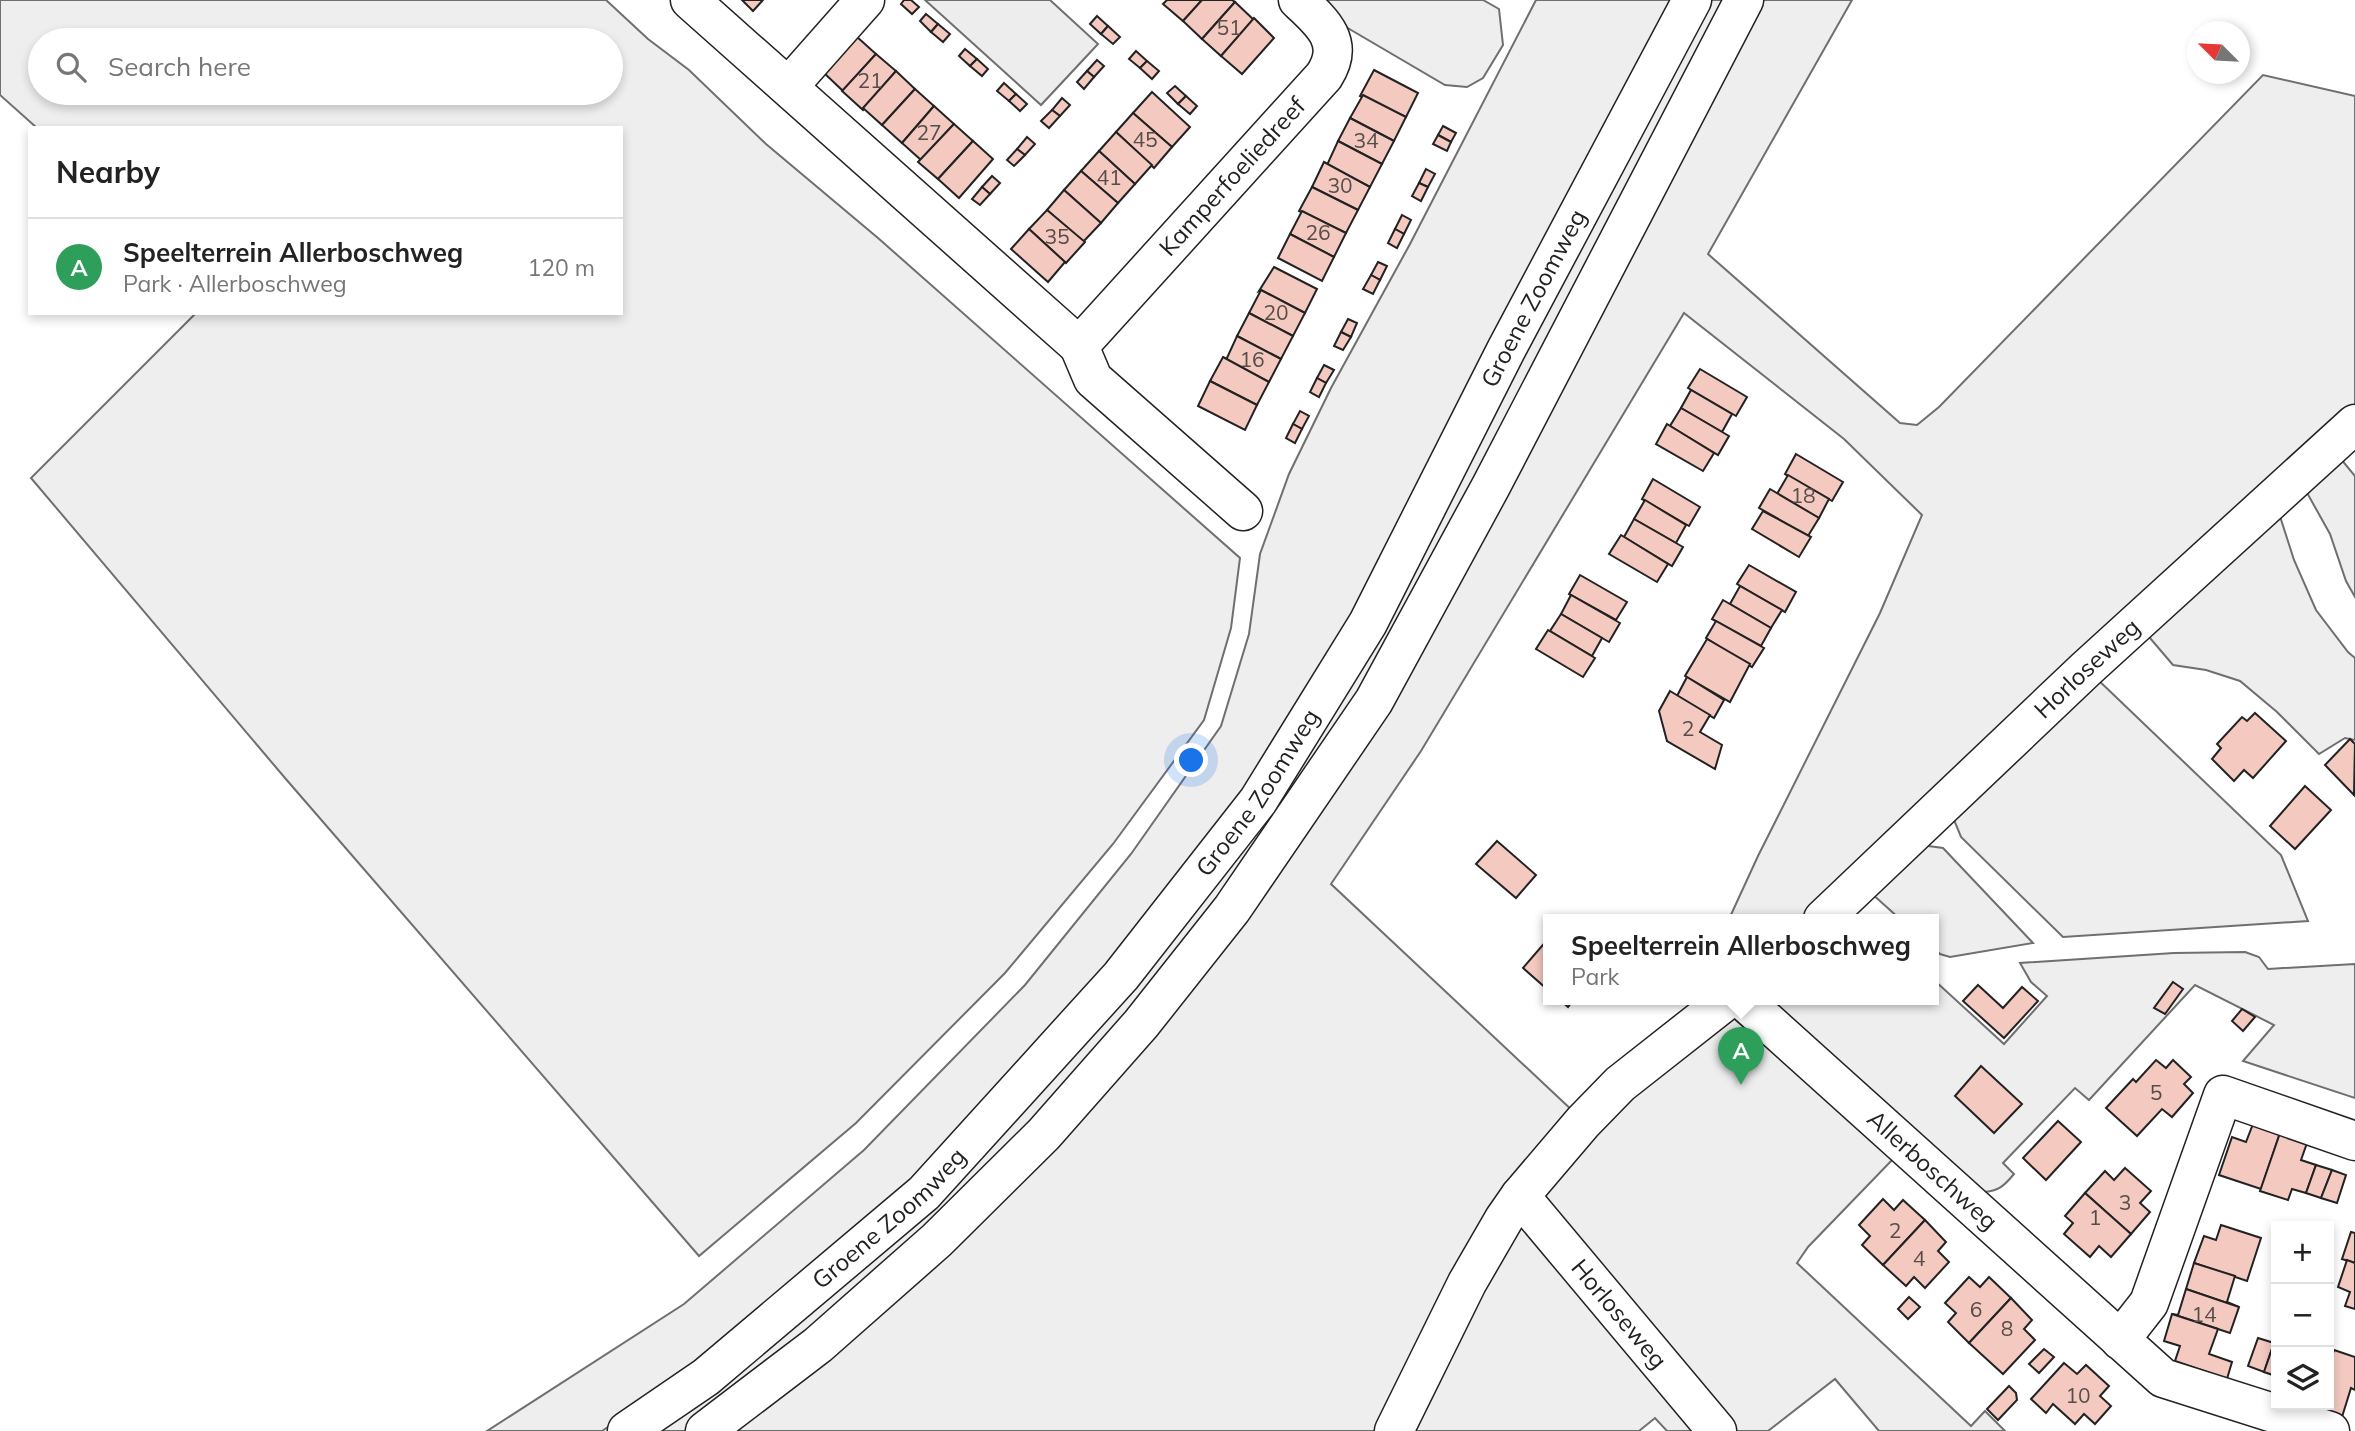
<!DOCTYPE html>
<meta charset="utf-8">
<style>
body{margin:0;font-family:Mulish,sans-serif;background:#f6f6f6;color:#222}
.controls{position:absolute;right:21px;bottom:21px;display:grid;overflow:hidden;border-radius:0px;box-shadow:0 4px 10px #0003}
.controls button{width:63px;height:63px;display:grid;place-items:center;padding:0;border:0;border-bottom:2px solid #e0e0e0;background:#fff;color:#222;font:35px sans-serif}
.compass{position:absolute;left:2187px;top:21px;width:63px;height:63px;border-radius:50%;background:#fff;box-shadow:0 4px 10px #0003;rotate:294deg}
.you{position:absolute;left:1192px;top:761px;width:24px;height:24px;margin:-18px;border:5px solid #fff;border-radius:50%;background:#1a73e8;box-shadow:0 0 0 10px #1a73e833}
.badge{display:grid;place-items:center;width:46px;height:46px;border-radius:50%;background:#c62828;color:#fff;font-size:23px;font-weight:700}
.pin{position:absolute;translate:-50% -58px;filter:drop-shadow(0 2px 4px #0008)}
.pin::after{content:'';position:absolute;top:37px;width:24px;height:21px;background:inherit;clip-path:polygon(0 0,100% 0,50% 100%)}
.popup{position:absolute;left:1543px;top:914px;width:396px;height:91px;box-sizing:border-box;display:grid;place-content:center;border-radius:0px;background:#fff;filter:drop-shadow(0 2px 5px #0005);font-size:23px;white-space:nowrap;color:#767676}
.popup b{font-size:26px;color:#222}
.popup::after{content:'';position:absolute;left:50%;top:100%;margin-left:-14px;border:14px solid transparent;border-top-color:#fff}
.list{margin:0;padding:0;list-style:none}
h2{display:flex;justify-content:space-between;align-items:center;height:91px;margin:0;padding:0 28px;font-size:30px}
h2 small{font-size:23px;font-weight:400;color:#767676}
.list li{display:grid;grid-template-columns:46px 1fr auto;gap:21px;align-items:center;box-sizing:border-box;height:98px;padding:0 28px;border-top:2px solid #e0e0e0}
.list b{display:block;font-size:26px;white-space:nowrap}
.list p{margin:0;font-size:23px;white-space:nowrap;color:#767676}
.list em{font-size:23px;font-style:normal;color:#767676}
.icon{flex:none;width:38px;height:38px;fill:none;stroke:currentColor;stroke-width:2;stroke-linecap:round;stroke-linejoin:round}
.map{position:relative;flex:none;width:2355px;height:1431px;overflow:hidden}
.search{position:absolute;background:#fff;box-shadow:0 4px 10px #0003;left:28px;top:28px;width:595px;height:77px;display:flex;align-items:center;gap:18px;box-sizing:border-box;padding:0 24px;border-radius:38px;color:#767676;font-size:26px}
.panel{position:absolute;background:#fff;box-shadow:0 4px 10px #0003;left:28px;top:126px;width:595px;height:189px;border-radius:0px}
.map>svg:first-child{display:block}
.green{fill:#eee;stroke:#6f6f6f;stroke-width:2;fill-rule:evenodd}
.parking{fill:#ededed;stroke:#6f6f6f;stroke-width:2}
.building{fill:#f3c9c0;stroke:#222;stroke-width:2}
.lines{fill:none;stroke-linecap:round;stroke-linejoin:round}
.minor-casing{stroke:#222;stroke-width:41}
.major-casing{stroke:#222;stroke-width:41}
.minor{stroke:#fff;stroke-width:38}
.major{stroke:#fff;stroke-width:38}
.labels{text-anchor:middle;stroke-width:5;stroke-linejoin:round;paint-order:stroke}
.number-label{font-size:21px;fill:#564c4a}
.street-label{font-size:24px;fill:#222;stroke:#fff}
</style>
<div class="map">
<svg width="2355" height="1431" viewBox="0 0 2355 1431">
<rect width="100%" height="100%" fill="#fff"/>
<g class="green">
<path d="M0 0H606L648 39 689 70 766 144 878 238 1240 558 1231 628 1204 720 1113 844 1005 973 856 1123 699 1256 285 778 31 478 196 313H621V128H37L0 95ZM40 40H611V93H40Z"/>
<path d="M1316 0H1483L1499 9 1503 45 1483 78 1467 87 1445 85 1346 27Z"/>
<path d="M1536 0H1677L1369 586 1247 791 1111 970 915 1182 696 1368 602 1431H487L684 1304 864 1150 1025 985 1131 854 1221 726 1249 634 1260 554 1289 474 1331 388 1410 244Z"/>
<path d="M1706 0H1731L1379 667 1191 940 961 1199 688 1431H650L722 1381 1189 909Z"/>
<path d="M1757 0H1852L1708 254 1900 423 1917 425 1939 407 2263 75 2355 96V411L1806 919H1729L1758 856 1880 613 1922 515 1844 439 1684 313 1421 751 1331 884 1576 1114 1380 1431H729L1273 875Z"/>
<path d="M2336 453 2355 476V597L2346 581 2330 534 2301 482Z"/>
<path d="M2277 507 2294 560 2316 610 2348 652 2355 658V740L2345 738 2319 754 2277 712 2240 681 2206 670 2173 665 2144 631Z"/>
<path d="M2094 676 2281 855 2308 921 2063 937 1961 837 1952 815Z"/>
<path d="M1921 845 1943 848 2033 943 1950 957 1940 954 1934 948V919H1900L1871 893Z"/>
<path d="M2245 952 2259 957 2268 969 2355 964V1098L2243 1061 2274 1025 2195 985 2089 1100 2075 1088 2003 1163 2014 1174C2004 1186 1999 1191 1983 1192L1770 999H1934V980L2004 1044 2047 996 2031 982 2020 963 2174 953Z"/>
<path d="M1730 1015 1894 1158 1808 1247 1797 1263 1971 1426 1985 1411 2005 1431H1879L1835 1379 1768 1431H1731L1544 1198 1588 1131Z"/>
<path d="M1518 1226 1532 1230 1698 1431H1667L1655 1418 1639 1431H1403Z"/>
</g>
<path class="parking" d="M925 0H1050L1098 44 1041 105Z"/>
<g class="building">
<path d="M742 0H763L753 11Z"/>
<path d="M904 0H911L919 7 912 14 901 4Z"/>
<path d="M1167 0H1202L1183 21 1163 4Z"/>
<path d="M1202 0H1232L1235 2 1202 39 1183 21Z"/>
<path d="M1235 2 1254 20 1221 56 1202 39Z"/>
<path d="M926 14 938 24 931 32 920 21Z"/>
<path d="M1097 16 1108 26 1101 34 1090 24Z"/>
<path d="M1254 18 1274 38 1242 74 1221 56Z"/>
<path d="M938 24 950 34 943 42 931 32Z"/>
<path d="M1108 26 1120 37 1113 44 1101 34Z"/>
<path d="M856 36 876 54 843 91 823 72Z"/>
<path d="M965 49 977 59 970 66 959 56Z"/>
<path d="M1136 51 1147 61 1140 68 1129 59Z"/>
<path d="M876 54 896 71 863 110 842 91Z"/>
<path d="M977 59 988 69 982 76 970 66Z"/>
<path d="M1097 60 1104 66 1094 77 1087 71Z"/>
<path d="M1147 61 1159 71 1152 79 1140 68Z"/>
<path d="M1374 70 1418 93 1406 117 1360 96Z"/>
<path d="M896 71 915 89 882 125 863 108Z"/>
<path d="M1087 71 1094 77 1084 89 1077 82Z"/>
<path d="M1004 83 1016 94 1009 101 997 91Z"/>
<path d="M1175 86 1186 96 1178 104 1167 93Z"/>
<path d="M915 89 934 106 902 143 882 125Z"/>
<path d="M1152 92 1190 127 1172 147 1133 113Z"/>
<path d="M1016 94 1027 104 1020 111 1009 101Z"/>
<path d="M1363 95 1406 117 1394 141 1350 118Z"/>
<path d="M1186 96 1197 106 1190 114 1178 104Z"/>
<path d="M1062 98 1070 105 1060 116 1052 110Z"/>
<path d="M934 106 954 124 921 160 902 143Z"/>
<path d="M1052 110 1060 116 1049 128 1041 121Z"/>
<path d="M1133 113 1172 147 1154 168 1116 132Z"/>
<path d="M1350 118 1394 141 1382 164 1338 141Z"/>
<path d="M954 124 973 141 938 179 918 162Z"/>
<path d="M1443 126 1456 133 1451 142 1438 135Z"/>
<path d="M1116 132 1152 165 1135 184 1099 151Z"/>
<path d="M1438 135 1451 142 1447 151 1433 144Z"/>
<path d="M1027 137 1035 144 1025 155 1017 149Z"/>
<path d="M973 141 993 159 959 198 938 179Z"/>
<path d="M1338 141 1382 164 1370 187 1327 165Z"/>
<path d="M1017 149 1025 155 1014 166 1007 160Z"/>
<path d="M1099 151 1135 184 1118 203 1081 171Z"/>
<path d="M1324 162 1370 187 1358 210 1312 187Z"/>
<path d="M1426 169 1435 174 1428 187 1419 183Z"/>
<path d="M1081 171 1118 203 1101 223 1064 190Z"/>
<path d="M992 176 1000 183 990 194 982 187Z"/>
<path d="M1419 183 1428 187 1421 201 1412 196Z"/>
<path d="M982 187 990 194 980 205 972 199Z"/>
<path d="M1312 187 1358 210 1346 233 1299 211Z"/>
<path d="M1064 190 1101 223 1083 242 1047 210Z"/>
<path d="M1047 210 1085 242 1066 263 1029 229Z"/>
<path d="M1302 211 1346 233 1334 257 1290 234Z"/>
<path d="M1402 215 1411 220 1404 234 1395 229Z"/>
<path d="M1029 229 1065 262 1048 282 1011 249Z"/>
<path d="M1395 229 1404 234 1397 248 1388 243Z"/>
<path d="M1290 234 1334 257 1322 281 1278 258Z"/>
<path d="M1378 262 1387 266 1380 280 1371 275Z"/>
<path d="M1274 267 1317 289 1305 313 1261 290 1259 291Z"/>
<path d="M1371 275 1380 280 1373 294 1363 289Z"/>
<path d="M1261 290 1305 313 1293 336 1249 313Z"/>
<path d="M1249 313 1293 336 1281 359 1237 336Z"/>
<path d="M1348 319 1357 323 1351 337 1341 332Z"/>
<path d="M1341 332 1351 337 1343 350 1334 346Z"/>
<path d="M1237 336 1281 359 1269 382 1226 360Z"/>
<path d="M1223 357 1269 382 1257 405 1210 381Z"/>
<path d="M1324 365 1334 370 1326 383 1317 378Z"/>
<path d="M1700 369 1747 397 1736 416 1688 388Z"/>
<path d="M1317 378 1326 383 1319 397 1310 392Z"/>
<path d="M1210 381 1257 405 1245 430 1198 406Z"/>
<path d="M1691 390 1732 414 1722 432 1681 408Z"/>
<path d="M1681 408 1729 436 1718 455 1670 426Z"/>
<path d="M1300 411 1309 416 1302 429 1293 424Z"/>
<path d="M1293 424 1302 429 1295 443 1286 438Z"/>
<path d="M1667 424 1714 453 1703 471 1656 444Z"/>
<path d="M1796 454 1843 482 1832 501 1785 474Z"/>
<path d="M1788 475 1829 499 1819 518 1777 494Z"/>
<path d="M1653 479 1700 507 1689 526 1642 499Z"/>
<path d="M1770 489 1819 518 1808 536 1759 508Z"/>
<path d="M1645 500 1686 525 1676 543 1634 519Z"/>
<path d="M1763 511 1811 537 1799 557 1752 529Z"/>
<path d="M1634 519 1683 547 1672 566 1624 537Z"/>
<path d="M1621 535 1668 564 1657 582 1609 554Z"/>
<path d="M1749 565 1796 592 1785 612 1737 584Z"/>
<path d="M1580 575 1627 602 1616 620 1569 594Z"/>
<path d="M1740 586 1782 610 1771 628 1730 604Z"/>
<path d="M1571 595 1620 623 1609 642 1561 614Z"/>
<path d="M1723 600 1771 628 1761 646 1712 619Z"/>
<path d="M1561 614 1602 638 1592 656 1550 631Z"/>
<path d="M1716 621 1764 648 1752 667 1706 638Z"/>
<path d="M1548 630 1595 658 1583 677 1536 649Z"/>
<path d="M1707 639 1750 664 1730 702 1685 676Z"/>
<path d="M1687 677 1724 700 1714 718 1677 696Z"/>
<path d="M1670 691 1710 715 1700 732 1722 745 1715 769 1667 741 1659 711Z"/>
<path d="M2255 713 2286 741 2253 778 2244 770 2234 781 2212 759 2221 748 2217 744 2242 717 2247 721Z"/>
<path d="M2350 739 2355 744 2354 795 2325 765Z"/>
<path d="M2305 786 2331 810 2295 849 2270 826Z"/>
<path d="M1497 841 1536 875 1516 898 1476 864Z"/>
<path d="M1548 939V990L1523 968Z"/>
<path d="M2173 982 2183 989 2165 1014 2154 1008Z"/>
<path d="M1978 985 2003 1008 2022 987 2038 1001 2004 1038 1963 1001Z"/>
<path d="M1559 999H1574L1568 1007Z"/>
<path d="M2242 1009 2255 1017 2243 1031 2232 1021Z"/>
<path d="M2156 1060 2166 1068 2173 1060 2191 1077 2184 1084 2193 1093 2172 1117 2162 1109 2137 1136 2106 1108 2133 1079 2136 1082Z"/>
<path d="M1981 1066 2022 1104 1994 1133 1955 1096Z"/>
<path d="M2058 1121 2081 1142 2046 1180 2023 1158Z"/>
<path d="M2253 1124 2280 1133 2261 1189 2219 1175 2232 1137 2246 1142Z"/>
<path d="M2280 1133 2307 1143 2301 1160 2316 1165 2306 1193 2292 1189 2288 1200 2260 1191Z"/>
<path d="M2316 1165 2332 1170 2321 1198 2306 1193Z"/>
<path d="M2125 1168 2151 1191 2140 1203 2150 1212 2131 1234 2085 1193 2105 1171 2114 1180Z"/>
<path d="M2332 1170 2346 1175 2337 1203 2321 1198Z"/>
<path d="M2085 1193 2131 1234 2111 1257 2099 1246 2090 1257 2064 1234 2073 1223 2065 1216Z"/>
<path d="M1883 1199 1894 1210 1903 1200 1925 1220 1883 1265 1862 1245 1870 1236 1859 1225Z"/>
<path d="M1925 1220 1946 1242 1938 1251 1949 1262 1925 1288 1914 1277 1906 1286 1883 1265Z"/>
<path d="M2221 1225 2261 1238 2247 1281 2194 1263 2204 1236 2216 1240Z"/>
<path d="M2351 1232 2355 1233V1263L2342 1259Z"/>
<path d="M2347 1260 2355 1263V1309L2345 1306 2350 1292 2338 1287Z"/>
<path d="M2194 1263 2235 1276 2227 1302 2239 1307 2186 1289Z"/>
<path d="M1969 1277 1980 1287 1989 1277 2011 1298 1969 1343 1948 1322 1956 1313 1945 1303Z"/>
<path d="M2186 1289 2239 1307 2230 1333 2172 1314 2178 1315Z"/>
<path d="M1909 1297 1920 1307 1908 1319 1898 1309Z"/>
<path d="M2011 1298 2032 1320 2024 1329 2035 1340 2003 1374 1969 1343Z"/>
<path d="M2172 1314 2218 1329 2209 1354 2232 1362 2227 1379 2175 1361 2180 1346 2164 1341Z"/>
<path d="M2258 1338 2274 1343 2264 1372 2248 1366Z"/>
<path d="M2274 1343 2276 1344V1376L2264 1372Z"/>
<path d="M2329 1348 2334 1350 2329 1366Z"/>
<path d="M2044 1349 2054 1357 2039 1373 2029 1364Z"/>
<path d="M2334 1350 2355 1357V1390L2351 1388 2342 1417 2314 1408 2316 1405H2329V1366Z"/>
<path d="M2064 1363 2077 1374 2086 1365 2109 1386 2100 1396 2111 1406 2095 1424 2084 1414 2075 1424 2053 1404 2046 1413 2031 1399Z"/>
<path d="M2009 1386 2016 1393 2017 1400 1998 1420 1987 1409Z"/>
</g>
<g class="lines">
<defs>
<g id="minor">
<path id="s1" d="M690 0 1079 346 1324 76C1346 42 1322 22 1298 0"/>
<path d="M789 86 865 0"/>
<path d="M1079 346 1093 379 1243 511"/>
<path id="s2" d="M1823 919 2086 669 2355 424"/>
<path id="s3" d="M1742 999 2163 1378 2330 1431"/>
<path id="s4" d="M1520 1196 1717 1431"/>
<path d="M2120 1340 2149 1303 2223 1095 2355 1141"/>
<path d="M1394 1431 1467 1283 1504 1219 1520 1196 1583 1122 1620 1084 1728 999"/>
</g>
<g id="major">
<path id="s5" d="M627 1431 706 1377 924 1193 1121 976 1258 801 1368 623 1506 350 1692 0"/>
<path d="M705 1431 818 1345 937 1240 1044 1134 1141 1024 1232 909 1374 701 1491 486 1744 0"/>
</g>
</defs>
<use href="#minor" class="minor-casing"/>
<use href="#major" class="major-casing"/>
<use href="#minor" class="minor"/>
<use href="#major" class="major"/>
</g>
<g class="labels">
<g class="number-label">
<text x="1229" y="35">51</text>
<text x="870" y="88">21</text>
<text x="929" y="140">27</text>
<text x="1145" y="147">45</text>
<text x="1366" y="148">34</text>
<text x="1109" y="185">41</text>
<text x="1340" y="193">30</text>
<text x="1318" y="240">26</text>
<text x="1057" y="244">35</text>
<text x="1276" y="320">20</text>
<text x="1252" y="367">16</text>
<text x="1803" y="503">18</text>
<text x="1688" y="736">2</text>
<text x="2156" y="1100">5</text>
<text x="2125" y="1210">3</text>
<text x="2095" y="1225">1</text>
<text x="1895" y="1238">2</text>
<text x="1919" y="1266">4</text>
<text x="1976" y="1317">6</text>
<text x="2204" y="1322">14</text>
<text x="2007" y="1336">8</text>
<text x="2078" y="1403">10</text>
</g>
<g class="street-label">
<text dy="8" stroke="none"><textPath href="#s1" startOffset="749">Kamperfoeliedreef</textPath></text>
<text dy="8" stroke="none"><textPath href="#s5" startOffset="1470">Groene Zoomweg</textPath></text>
<text dy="8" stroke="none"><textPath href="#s2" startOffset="364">Horloseweg</textPath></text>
<text dy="8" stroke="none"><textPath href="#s5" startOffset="903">Groene Zoomweg</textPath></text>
<text dy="8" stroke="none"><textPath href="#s3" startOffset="256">Allerboschweg</textPath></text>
<text dy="8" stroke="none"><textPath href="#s5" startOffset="338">Groene Zoomweg</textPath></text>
<text dy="8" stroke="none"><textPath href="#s4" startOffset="154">Horloseweg</textPath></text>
</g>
</g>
</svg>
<div class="controls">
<button>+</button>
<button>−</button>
<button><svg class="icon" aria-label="layers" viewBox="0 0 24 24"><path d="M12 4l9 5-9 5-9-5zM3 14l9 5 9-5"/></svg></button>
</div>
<svg class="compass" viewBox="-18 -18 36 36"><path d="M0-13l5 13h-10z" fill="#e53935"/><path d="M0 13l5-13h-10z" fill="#767676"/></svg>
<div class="you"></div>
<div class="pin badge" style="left:1741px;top:1085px;background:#2e9e5b">A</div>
<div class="popup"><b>Speelterrein Allerboschweg</b>Park</div>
<div class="search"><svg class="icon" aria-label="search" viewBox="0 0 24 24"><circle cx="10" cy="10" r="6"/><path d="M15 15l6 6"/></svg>Search here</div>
<section class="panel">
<h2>Nearby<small></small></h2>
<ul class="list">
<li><span class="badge" style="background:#2e9e5b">A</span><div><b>Speelterrein Allerboschweg</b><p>Park · Allerboschweg</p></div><em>120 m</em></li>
</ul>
</section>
</div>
